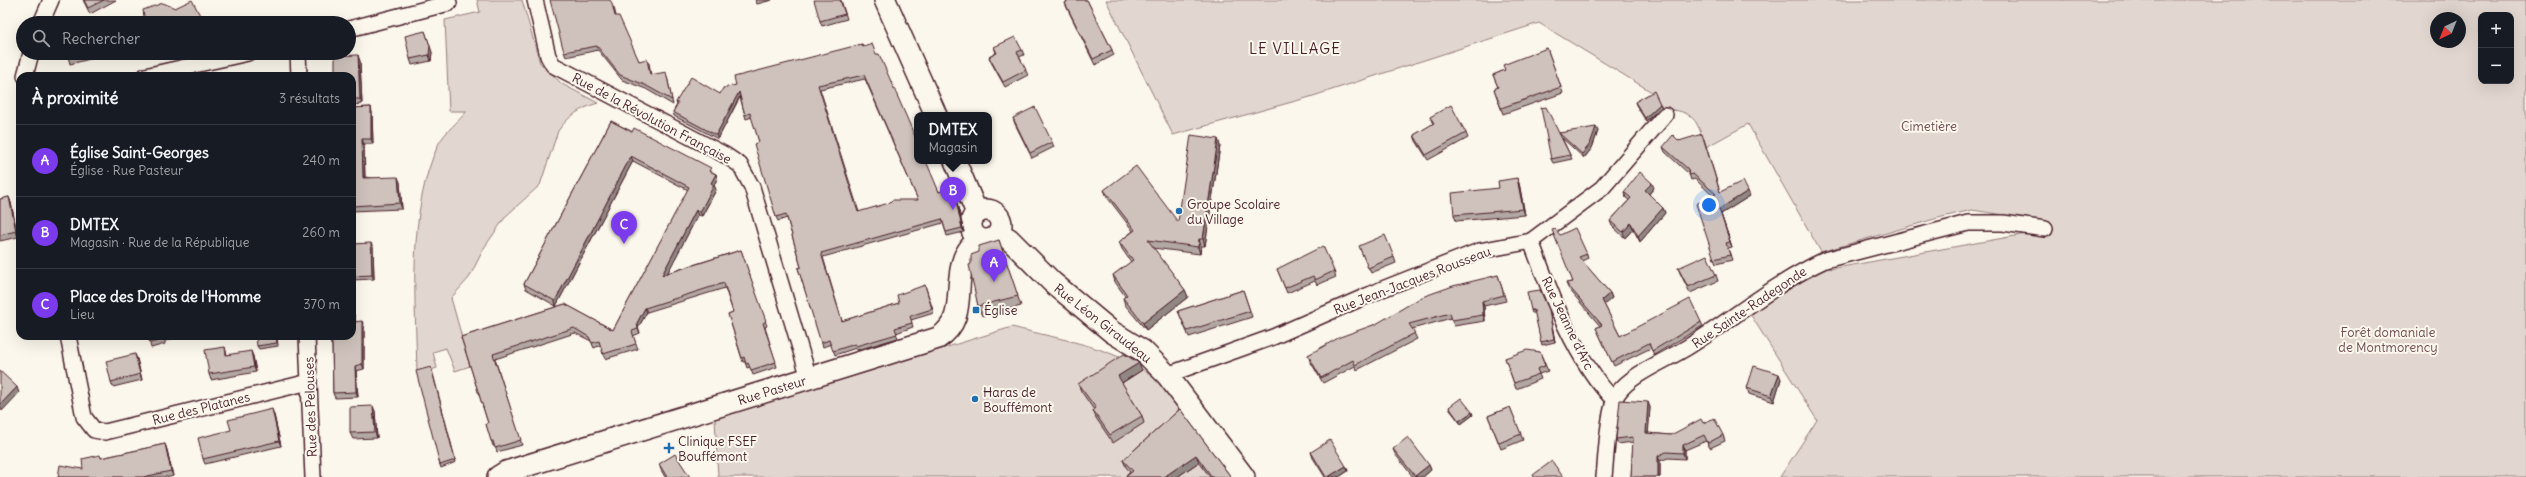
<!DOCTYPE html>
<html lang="fr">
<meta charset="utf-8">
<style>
body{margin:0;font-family:Delius,sans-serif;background:#242831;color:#f1f3f6}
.controls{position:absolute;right:12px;top:12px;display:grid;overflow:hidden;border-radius:8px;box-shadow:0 4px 16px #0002}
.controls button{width:36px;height:36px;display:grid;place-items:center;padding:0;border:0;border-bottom:1px solid #363941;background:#171b24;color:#f1f3f6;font:20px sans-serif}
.compass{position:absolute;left:2430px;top:12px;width:36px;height:36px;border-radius:50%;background:#171b24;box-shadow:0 4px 16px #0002;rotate:223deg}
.you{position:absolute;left:1709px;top:205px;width:14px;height:14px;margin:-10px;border:3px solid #fff;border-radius:50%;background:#1a73e8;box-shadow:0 0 0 6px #1a73e833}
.badge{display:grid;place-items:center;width:26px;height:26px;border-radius:50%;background:#7c3aed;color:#fff;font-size:13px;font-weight:700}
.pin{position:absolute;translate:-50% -33px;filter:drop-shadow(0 1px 2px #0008)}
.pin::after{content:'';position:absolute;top:21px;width:14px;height:12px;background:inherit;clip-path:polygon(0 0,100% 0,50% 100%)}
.popup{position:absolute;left:914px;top:112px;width:78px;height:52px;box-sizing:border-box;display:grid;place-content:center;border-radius:8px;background:#171b24;filter:drop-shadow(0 1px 3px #0005);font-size:13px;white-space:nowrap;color:#9ea1a6}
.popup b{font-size:15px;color:#f1f3f6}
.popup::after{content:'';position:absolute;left:50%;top:100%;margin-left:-8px;border:8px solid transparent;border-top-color:#171b24}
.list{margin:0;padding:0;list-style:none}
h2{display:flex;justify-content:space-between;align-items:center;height:52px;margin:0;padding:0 16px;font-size:17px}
h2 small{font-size:13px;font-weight:400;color:#9ea1a6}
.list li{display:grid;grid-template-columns:26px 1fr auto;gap:12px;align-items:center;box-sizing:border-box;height:72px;padding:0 16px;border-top:1px solid #363941}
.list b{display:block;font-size:15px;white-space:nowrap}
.list p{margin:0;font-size:13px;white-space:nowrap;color:#9ea1a6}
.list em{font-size:13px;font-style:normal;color:#9ea1a6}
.icon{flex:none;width:22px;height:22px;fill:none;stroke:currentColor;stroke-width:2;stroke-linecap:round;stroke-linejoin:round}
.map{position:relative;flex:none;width:2526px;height:477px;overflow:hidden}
.search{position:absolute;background:#171b24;box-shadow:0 4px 16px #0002;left:16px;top:16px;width:340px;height:44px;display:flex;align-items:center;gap:10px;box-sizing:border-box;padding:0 14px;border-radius:22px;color:#9ea1a6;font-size:15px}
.panel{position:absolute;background:#171b24;box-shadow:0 4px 16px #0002;left:16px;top:72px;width:340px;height:268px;border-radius:12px}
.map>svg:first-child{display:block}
.green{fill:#e2d7d0;stroke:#967b7e;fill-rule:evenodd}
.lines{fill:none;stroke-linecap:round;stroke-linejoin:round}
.street-casing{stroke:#4a1f2b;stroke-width:18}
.secondary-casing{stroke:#4a1f2b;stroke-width:24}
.street{stroke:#fbf7ec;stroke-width:15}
.secondary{stroke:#fbf7ec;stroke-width:21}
.wall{fill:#b2a7a2;stroke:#4a1f2b;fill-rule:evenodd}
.shaded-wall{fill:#918884;stroke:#4a1f2b}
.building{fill:#cfc2bc;stroke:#4a1f2b;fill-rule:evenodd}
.poi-dot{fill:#1f6fb2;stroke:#fbf7ec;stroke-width:1.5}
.labels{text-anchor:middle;stroke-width:4;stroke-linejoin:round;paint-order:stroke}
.street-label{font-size:13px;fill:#4a1f2b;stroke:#fbf7ec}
.park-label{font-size:13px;fill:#704d54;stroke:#fbf7ec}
.poi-label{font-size:13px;fill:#4a1f2b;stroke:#fbf7ec;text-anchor:start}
.quarter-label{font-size:15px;letter-spacing:1px;fill:#4a1f2b;stroke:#fbf7ec}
</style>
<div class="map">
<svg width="2526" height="477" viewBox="0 0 2526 477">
<rect width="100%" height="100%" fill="#fbf7ec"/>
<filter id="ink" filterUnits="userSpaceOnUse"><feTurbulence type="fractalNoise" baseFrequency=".025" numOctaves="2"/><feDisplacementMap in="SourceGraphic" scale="8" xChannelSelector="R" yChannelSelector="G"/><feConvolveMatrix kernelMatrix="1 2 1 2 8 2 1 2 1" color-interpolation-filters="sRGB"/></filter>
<g filter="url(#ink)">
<g class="green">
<path d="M477 0H522L540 63 562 84 598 103C581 108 568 116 558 131L540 185 506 216 484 248 469 278 451 298 470 366 455 371 446 348 433 352 437 368 417 375C416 301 406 213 439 143 445 132 459 121 467 111H449L445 20 480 12Z"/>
<path d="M1106 0H2526V477H1780L1817 420 1747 309 1829 263 1830 269 2043 231 2030 219 1972 210 1938 218 1821 252 1748 124 1706 147C1696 119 1695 111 1663 109L1655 94 1539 23 1310 97 1173 135ZM2481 15H2511V81H2481ZM2436 18H2460V42H2436Z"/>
<path d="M1012 327C1061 340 1121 347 1160 383 1183 406 1209 450 1229 477H718L715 419Z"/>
</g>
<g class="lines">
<defs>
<g id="street">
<path d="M535 0 548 56 553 65 725 155 740 165 752 187 809 378"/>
<path d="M41 23 51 0"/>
<path d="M349 29 449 3"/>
<path d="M298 53 299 76"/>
<path d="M25 76 31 53"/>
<path d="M145 76 248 53"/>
<path d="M1531 241C1550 292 1575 361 1614 400"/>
<path d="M68 336 84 417 94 430 105 432 309 382"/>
<path d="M307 336 313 477"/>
<path d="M1167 375 1273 337 1380 290 1479 251 1531 241 1602 188 1665 115"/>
<path d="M1604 477C1606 458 1608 407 1618 393 1632 373 1670 359 1691 345 1735 317 1777 282 1825 260L1968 223H2003L2045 229"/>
</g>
<g id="secondary">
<path d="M885 0 936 115"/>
<path d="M955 161 977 213"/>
<circle cx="986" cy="225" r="15"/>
<path d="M999 233 1009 239 1052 282 1112 332 1143 351 1167 375 1244 477"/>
<path d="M498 477 506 472 938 338C968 319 953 287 964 258 967 250 972 245 978 238"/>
</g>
</defs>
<use href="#street" class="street-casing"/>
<use href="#secondary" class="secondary-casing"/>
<use href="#street" class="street"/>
<use href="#secondary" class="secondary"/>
</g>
<g class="wall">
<path d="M83 0H116L90 14Z"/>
<path d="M755 0H772L757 4Z"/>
<path d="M841 0 847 19 822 26 820 21Z"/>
<path d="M1066 0H1087L1112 50 1114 55 1095 65 1067 8 1065 3 1067 2Z"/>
<path d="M614 7 616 16 639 61 649 63 651 75 667 76 673 105 646 89 622 80 598 50 566 57 564 52Z"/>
<path d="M202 19 203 23H145Z"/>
<path d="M862 44 939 192 953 187 964 232 947 236 943 223 823 257 842 321 899 303 925 285 934 313 911 320 913 327 896 333 898 338 857 350 856 348 835 355 831 344 823 347 798 268 801 267 787 218 778 221 776 217 759 142 752 117 746 119 740 97 718 139 674 116 673 112 677 105 676 102 720 94 736 85ZM865 79 918 200 859 212 820 89Z"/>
<path d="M994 47 1022 50 1024 55 1019 57 1028 75 1005 87 991 62 989 57 996 53Z"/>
<path d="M1547 48 1563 93 1503 114 1494 89 1498 87 1493 75 1505 70Z"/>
<path d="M432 52 431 61 412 65 410 59Z"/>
<path d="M67 53H94V58L70 64Z"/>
<path d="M360 61 362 104 352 105V76Z"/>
<path d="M1635 102 1660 104 1662 107 1646 121 1636 105Z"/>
<path d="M371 107 372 113 373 144H364L365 177 400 182 402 209 352 211V108Z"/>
<path d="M1430 117 1466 133 1468 138 1428 160 1416 141 1414 135 1433 124Z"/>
<path d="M1013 118 1052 142 1054 147 1032 158 1015 124Z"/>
<path d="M611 121 716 174 717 179 714 185 716 190 702 216 698 215 667 273 741 250 767 326 765 327 777 367 753 375 750 367 747 368 745 362H743L728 314 733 312 725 288 647 312 638 328 640 333 633 336 638 349 605 359 601 345 594 348 591 341 575 333 495 359 522 445 497 452 495 446H493L486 424 488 423 461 337 565 304 613 330 688 190 633 161 556 306 526 289 524 284Z"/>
<path d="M1598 131 1592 148 1584 158 1562 138 1572 159 1553 163 1551 159 1559 133Z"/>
<path d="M1218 139 1220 146 1205 246H1201L1200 254 1153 248 1185 290 1188 297 1146 330 1125 305 1123 298 1125 296 1115 282 1113 275 1131 262 1122 249 1119 242 1133 231 1107 197 1104 190 1178 222Z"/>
<path d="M1704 139 1720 192 1750 196 1721 214 1732 247 1728 248 1732 260 1716 264 1714 259 1713 196 1695 179 1691 180 1689 174 1665 152 1663 147 1679 141Z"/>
<path d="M1519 183 1525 215 1456 221 1454 215 1499 188Z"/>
<path d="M1654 188 1649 194 1663 208 1665 213 1640 242 1633 229 1625 238 1612 226 1610 221 1629 200 1626 198 1624 192Z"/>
<path d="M9 197 11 203 18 237 0 241V199Z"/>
<path d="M1560 235 1587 254 1588 258 1582 261 1610 293 1612 298 1604 304 1620 336 1701 322 1703 326 1654 355 1651 348 1614 366 1596 328 1600 326 1568 288 1566 283 1573 282Z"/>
<path d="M999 240 1021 306 982 316 978 306 971 264 979 252Z"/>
<path d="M352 244 373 247 374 279 352 280Z"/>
<path d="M1361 251 1394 257 1396 263 1371 273Z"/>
<path d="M1678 268 1716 275 1718 281 1690 293 1680 273Z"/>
<path d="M1277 269 1334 271 1336 277 1317 285 1315 281 1287 293Z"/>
<path d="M1498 275 1506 301 1484 306 1485 321 1454 326 1451 318 1412 329 1417 339 1357 370 1355 366 1323 383 1310 361 1308 355 1376 324Z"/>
<path d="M352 283 353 286 354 303H352Z"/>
<path d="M1243 290 1252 317 1189 337 1178 311Z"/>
<path d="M1531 310 1550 313 1555 342 1542 345 1535 313H1532Z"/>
<path d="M353 313 355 317V322L364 326V369L356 371 358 397 335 398 333 393 332 345H331L330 340Z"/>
<path d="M148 336H171L172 339 165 341V344L151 348Z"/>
<path d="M277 336 278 346 259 349 257 346Z"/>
<path d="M225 347 227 355 253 356 256 372 211 380 209 374Z"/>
<path d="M1540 352 1548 371 1539 374 1541 379 1516 389 1505 358Z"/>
<path d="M137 359 142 380 113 387 111 382Z"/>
<path d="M432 370 456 462 441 468 440 465Z"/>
<path d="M1142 370 1122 383 1142 416 1144 423 1113 443 1096 418 1093 410H1094L1081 391 1078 384Z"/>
<path d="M1781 379 1774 402 1749 394 1747 388Z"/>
<path d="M1449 407 1473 415 1461 424 1450 410Z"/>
<path d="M1510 407 1523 440 1501 449 1488 416Z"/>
<path d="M1650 407 1648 433 1671 435 1703 423 1723 435 1725 441 1710 448 1706 441 1685 450V459L1668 458 1660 461V477H1631L1633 442 1618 444 1616 439Z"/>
<path d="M1180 409 1231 477H1210L1199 462 1177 477H1125L1130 472 1126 467 1123 460Z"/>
<path d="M375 411 377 438 353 439 350 433Z"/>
<path d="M274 415 281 446 205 464 203 459 231 430Z"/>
<path d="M165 444 167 450 173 476 170 477H58L83 469 101 458Z"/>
<path d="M1393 449 1429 465 1431 470 1423 477H1413L1395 454Z"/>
<path d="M1311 452 1346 466 1348 471 1339 477H1325L1313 458Z"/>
<path d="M659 464 690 477H665L661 470Z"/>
</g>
<g class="shaded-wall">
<path d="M425 31 432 52 431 61 429 55Z"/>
<path d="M358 55 360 61 362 104 360 99Z"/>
<path d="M739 92 740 96 718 139 716 135Z"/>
<path d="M1660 104 1662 107 1646 121 1645 118Z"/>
<path d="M371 107 372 113 373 144 371 139Z"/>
<path d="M1596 127 1598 131 1592 148 1584 158 1582 154Z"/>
<path d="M362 139 364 144 365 183 363 178Z"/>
<path d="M1218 139 1220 146 1205 246 1203 239Z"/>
<path d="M631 156 633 161 556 306 555 301Z"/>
<path d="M716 174 717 179 714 185 716 190 702 216 700 212 711 183Z"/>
<path d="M398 177 400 182 402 209 400 203Z"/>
<path d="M1517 178 1519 183 1525 215 1523 209Z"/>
<path d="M1652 183 1654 188 1647 196 1645 190Z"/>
<path d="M953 187 954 191 964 232 962 228Z"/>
<path d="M1748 191 1750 196 1721 214 1732 247 1719 209Z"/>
<path d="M9 197 11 203 18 237 16 231Z"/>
<path d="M1663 208 1665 213 1640 242 1638 236Z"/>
<path d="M696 210 698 215 664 280 662 275Z"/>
<path d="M1631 223 1633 229 1625 238 1623 232Z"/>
<path d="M1199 239 1201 246 1200 254 1198 247Z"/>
<path d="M371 243 373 247 374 279 372 275Z"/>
<path d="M352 283 353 286 354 303 352 297Z"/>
<path d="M1185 290 1188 297 1146 330 1143 323Z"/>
<path d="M1610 293 1612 298 1604 305 1602 300Z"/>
<path d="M1482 301 1484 306 1485 321 1483 315Z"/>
<path d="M645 308 647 312 638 328 640 333 637 323Z"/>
<path d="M1549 310 1550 313 1555 342 1554 339Z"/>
<path d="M353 313 355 317V327L353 322Z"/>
<path d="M362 321 364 326V369L362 364Z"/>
<path d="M251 351 253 356 256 372 254 367Z"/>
<path d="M135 354 137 359 142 380 140 374Z"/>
<path d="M1139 363 1142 370 1120 384 1118 376Z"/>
<path d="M355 366 356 371 358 397 356 392Z"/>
<path d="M1779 374 1781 379 1774 402 1771 396Z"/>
<path d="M17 387 19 393 2 411 0 405Z"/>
<path d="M1648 402 1650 407 1648 438 1646 433Z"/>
<path d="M373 406 375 411 377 438 375 432Z"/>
<path d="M272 409 274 415 281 446 279 441Z"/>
<path d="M1472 412 1473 415 1461 424 1459 421Z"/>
<path d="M165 444 167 450 173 476 171 471Z"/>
<path d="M1683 445 1685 450V459L1683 453Z"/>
<path d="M1196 455 1199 462 1177 477H1164Z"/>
<path d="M1658 456 1660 461V477H1658Z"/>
<path d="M1429 465 1431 470 1423 477H1415V476Z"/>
<path d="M1346 466 1348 471 1339 477H1328Z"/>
</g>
<g class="building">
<path d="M84 0H104L88 8Z"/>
<path d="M192 0 202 19 195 23H145L143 10 163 3 175 8Z"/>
<path d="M550 0H610L612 3 615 16H619L639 61 647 59 650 75 666 72 672 100 645 85 620 75 597 46 564 52Z"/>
<path d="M814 0H840L845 14 820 21Z"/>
<path d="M1066 0H1087L1112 50 1093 59 1065 3 1067 2Z"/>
<path d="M425 31 430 46 429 55 410 59 405 36Z"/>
<path d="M1015 37 1022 50 1017 52 1026 70 1003 82 989 57 997 53 994 47Z"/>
<path d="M862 44 863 47 872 44 876 54H879L917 141V161H926L939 192 953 187 962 228 946 232 942 219 821 253 842 321 899 303 897 295 925 285 932 309 910 316 912 323 895 328 897 334 856 346 855 344 833 351 829 340 821 343 798 268 801 267 786 214 776 217 754 144 759 142 750 113 745 115 739 92 716 135 673 112 678 103 676 102 691 77 720 94 723 88 736 85 734 77ZM864 75 918 200H892L889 203 858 212 818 85Z"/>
<path d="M1547 48 1561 87 1501 108 1494 89 1498 87 1493 75 1505 70 1503 65Z"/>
<path d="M67 53H89L68 58Z"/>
<path d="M358 55 360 99H352V76H335V56Z"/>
<path d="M1654 91 1660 104 1645 118 1635 102Z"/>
<path d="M1451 105 1466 133 1426 155 1414 135 1434 123 1430 117Z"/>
<path d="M371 107V139H362L363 178 398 177 400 203 352 206V108Z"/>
<path d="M1035 107 1052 142 1030 153 1013 118Z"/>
<path d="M1546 107 1570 155 1551 159 1541 108Z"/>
<path d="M611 121 632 132 634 128 711 168 709 171 716 174 711 183 714 185 700 212 696 210 662 275 741 250 766 321 763 323 776 362 751 370 748 363 746 364 744 357 742 358 728 314 733 312 724 283 645 308 637 323 638 329 632 331 636 344 603 354 599 341 592 343 589 337 574 328 493 354 521 440 495 448 493 441H491L486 424 488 423 461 337 565 304 613 330 689 187 631 156 555 301 524 284Z"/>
<path d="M1596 127 1590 144 1582 154 1559 133Z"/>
<path d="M1702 134 1720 192 1743 181 1748 191 1719 209 1730 242 1726 243 1730 255 1714 259 1696 204 1716 194 1693 174 1689 175 1688 169 1663 147 1673 135 1679 141Z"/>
<path d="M1191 135 1218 139 1203 239H1199L1198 247 1148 240 1185 290 1143 323 1123 298 1127 295 1113 275 1133 260 1119 242 1135 230 1104 190 1136 166 1178 222Z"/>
<path d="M1640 172 1652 183 1645 190 1663 208 1638 236 1631 223 1623 232 1610 221 1631 198 1624 192Z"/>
<path d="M1517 178 1523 209 1454 215 1452 193 1499 188 1498 181Z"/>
<path d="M9 197 16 231 0 235V199Z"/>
<path d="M1575 228 1587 254 1579 257 1610 293 1602 300 1620 336 1690 299 1701 322 1652 351 1649 343 1612 362 1596 328 1602 325 1566 283 1573 282 1552 230 1555 229 1560 235Z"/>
<path d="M1385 235 1394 257 1368 268 1359 246Z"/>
<path d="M999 240 1018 296 978 306 969 265 971 264V255L979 252V246Z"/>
<path d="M371 243 372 275 352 276V244Z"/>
<path d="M1323 246 1334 271 1315 280 1313 276 1285 288 1277 269Z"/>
<path d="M1707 255 1716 275 1688 287 1678 268Z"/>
<path d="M1498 275 1504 295 1482 301 1483 315 1452 320 1450 313 1409 324 1415 333 1355 365 1353 360 1321 378 1308 355 1340 337 1376 324 1422 297 1453 286Z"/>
<path d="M1243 290 1250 311 1187 331 1178 311Z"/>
<path d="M1540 290 1549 310 1554 339 1541 342 1534 310H1531L1527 292Z"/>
<path d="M352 313H353V322L362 321V364L355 366 356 392 333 393 332 340H330L329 336H352Z"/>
<path d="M148 336H164H163V340L150 343Z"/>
<path d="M256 336H276L277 343 257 346Z"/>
<path d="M225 347 226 355 251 351 254 367 209 374 205 350Z"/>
<path d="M1527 350 1540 352 1545 366 1537 369 1539 374 1514 383 1505 358Z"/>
<path d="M135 354 140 374 111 382 106 361Z"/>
<path d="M1124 354 1139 363 1118 376 1142 416 1110 435 1093 410 1096 408 1078 384Z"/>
<path d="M1754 366 1779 374 1771 396 1747 388Z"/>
<path d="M431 367 455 460 440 465 416 371Z"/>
<path d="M0 371 17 387 0 405Z"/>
<path d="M1461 398 1472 412 1459 421 1449 407Z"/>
<path d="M1620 400 1648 402 1646 433 1671 435 1701 419 1703 423 1714 418 1723 435 1708 443 1704 435 1683 445V453L1666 452 1658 456V477H1631L1633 437 1616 439Z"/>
<path d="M373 406 375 432 350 433V407Z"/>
<path d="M1510 407 1521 434 1499 443 1488 416Z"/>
<path d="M272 409 279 441 203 459 198 438 231 430 228 420Z"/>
<path d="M1180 409 1231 477H1212L1196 455 1164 477H1125L1133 471 1123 460Z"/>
<path d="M1408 437 1429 465 1415 476 1393 449Z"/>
<path d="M1330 440 1346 466 1328 477H1326L1311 452Z"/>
<path d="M165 444 171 471 143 477H58L60 465 83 469 82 459 100 455 101 458Z"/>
<path d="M675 454 690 477H667L659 464Z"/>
<path d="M1552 461 1563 477H1534L1533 475Z"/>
</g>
</g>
<g class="poi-dot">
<circle cx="1179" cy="211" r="4"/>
<rect x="972" y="306" width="8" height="8" rx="2"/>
<circle cx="975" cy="399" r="4"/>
<path d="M667 442h4v4h4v4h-4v4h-4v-4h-4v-4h4z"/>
</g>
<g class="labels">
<g class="street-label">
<text transform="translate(652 118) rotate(28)" y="5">Rue de la Révolution Française</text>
<text transform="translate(1412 280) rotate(-21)" y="5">Rue Jean-Jacques Rousseau</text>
<text transform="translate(1749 307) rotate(-34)" y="5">Rue Sainte-Radegonde</text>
<text transform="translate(1103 323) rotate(38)" y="5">Rue Léon Giraudeau</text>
<text transform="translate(1568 323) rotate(64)" y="5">Rue Jeanne d'Arc</text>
<text transform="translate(772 390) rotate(-17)" y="5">Rue Pasteur</text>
<text transform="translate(310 407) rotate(-92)" y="5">Rue des Pelouses</text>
<text transform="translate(201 408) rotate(-14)" y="5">Rue des Platanes</text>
</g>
<g class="park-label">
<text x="1929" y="131">Cimetière</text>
<text x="2388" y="337">Forêt domaniale<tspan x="2388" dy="15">de Montmorency</tspan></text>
</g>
<g class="poi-label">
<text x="1187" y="209">Groupe Scolaire<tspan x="1187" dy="15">du Village</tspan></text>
<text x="984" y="315">Église</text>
<text x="983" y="397">Haras de<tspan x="983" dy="15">Bouffémont</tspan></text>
<text x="678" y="446">Clinique FSEF<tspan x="678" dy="15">Bouffémont</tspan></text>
</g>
<g class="quarter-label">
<text x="1295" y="54">LE VILLAGE</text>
</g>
</g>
</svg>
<div class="controls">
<button>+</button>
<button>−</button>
</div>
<svg class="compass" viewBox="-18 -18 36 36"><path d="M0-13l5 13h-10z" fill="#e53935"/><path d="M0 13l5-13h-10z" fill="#9ea1a6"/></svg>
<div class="you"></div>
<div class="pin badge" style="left:994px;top:282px">A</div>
<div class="pin badge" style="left:953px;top:210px">B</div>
<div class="popup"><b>DMTEX</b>Magasin</div>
<div class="pin badge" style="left:624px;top:244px">C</div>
<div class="search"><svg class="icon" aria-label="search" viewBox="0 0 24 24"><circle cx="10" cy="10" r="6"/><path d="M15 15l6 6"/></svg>Rechercher</div>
<section class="panel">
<h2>À proximité<small>3 résultats</small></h2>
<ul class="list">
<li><span class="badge">A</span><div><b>Église Saint-Georges</b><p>Église · Rue Pasteur</p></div><em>240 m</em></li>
<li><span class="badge">B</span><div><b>DMTEX</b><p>Magasin · Rue de la République</p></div><em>260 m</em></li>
<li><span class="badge">C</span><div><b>Place des Droits de l'Homme</b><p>Lieu</p></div><em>370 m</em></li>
</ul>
</section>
</div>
